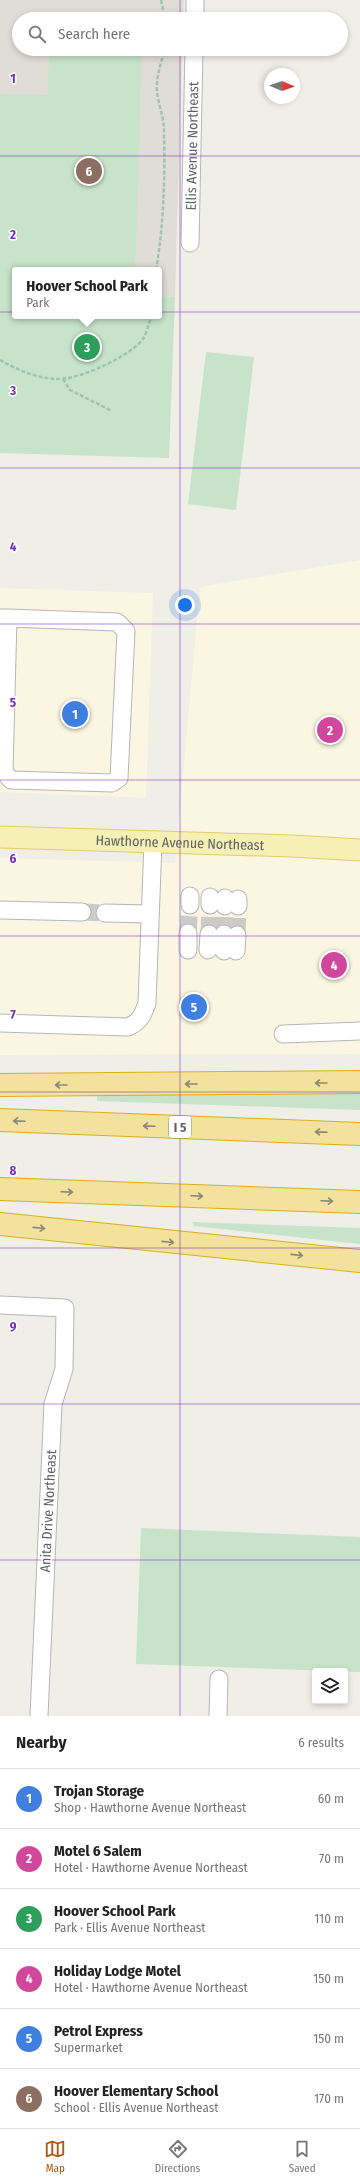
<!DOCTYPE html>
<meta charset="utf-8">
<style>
body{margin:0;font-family:"Fira Sans Condensed",sans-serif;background:#f6f6f6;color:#222}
.controls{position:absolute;right:12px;bottom:12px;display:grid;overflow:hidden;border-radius:4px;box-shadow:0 2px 6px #0003}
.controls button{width:36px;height:36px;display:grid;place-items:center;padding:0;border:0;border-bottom:1px solid #e0e0e0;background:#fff;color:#222;font:20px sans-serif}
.compass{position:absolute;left:264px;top:68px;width:36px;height:36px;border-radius:50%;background:#fff;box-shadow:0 2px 6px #0003;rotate:92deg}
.you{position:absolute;left:185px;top:605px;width:14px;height:14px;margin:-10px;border:3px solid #fff;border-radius:50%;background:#1a73e8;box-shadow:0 0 0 6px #1a73e833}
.badge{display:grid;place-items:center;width:26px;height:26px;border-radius:50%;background:#b45309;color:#fff;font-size:13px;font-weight:700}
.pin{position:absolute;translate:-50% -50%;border:2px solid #fff;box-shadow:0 1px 4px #0006}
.popup{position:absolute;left:12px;top:267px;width:150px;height:52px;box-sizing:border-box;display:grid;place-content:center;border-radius:4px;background:#fff;filter:drop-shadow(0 1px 3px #0005);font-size:13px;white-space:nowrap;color:#767676}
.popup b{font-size:15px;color:#222}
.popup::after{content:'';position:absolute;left:50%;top:100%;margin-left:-8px;border:8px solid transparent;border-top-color:#fff}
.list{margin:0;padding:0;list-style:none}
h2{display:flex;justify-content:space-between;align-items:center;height:52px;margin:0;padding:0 16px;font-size:17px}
h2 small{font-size:13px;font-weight:400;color:#767676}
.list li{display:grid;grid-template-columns:26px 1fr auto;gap:12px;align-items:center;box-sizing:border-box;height:60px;padding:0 16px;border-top:1px solid #e0e0e0}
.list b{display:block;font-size:15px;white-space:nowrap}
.list p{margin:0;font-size:13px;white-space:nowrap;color:#767676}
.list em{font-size:13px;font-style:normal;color:#767676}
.icon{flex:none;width:22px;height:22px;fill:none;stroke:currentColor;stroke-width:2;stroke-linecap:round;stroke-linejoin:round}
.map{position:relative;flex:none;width:360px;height:1716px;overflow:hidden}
.search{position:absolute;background:#fff;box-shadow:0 2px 6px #0003;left:12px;right:12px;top:12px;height:44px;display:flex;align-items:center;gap:10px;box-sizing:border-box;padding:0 14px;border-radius:22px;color:#767676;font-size:15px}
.sheet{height:412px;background:#fff}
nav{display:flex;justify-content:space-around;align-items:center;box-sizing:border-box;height:56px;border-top:1px solid #e0e0e0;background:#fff;font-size:11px;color:#767676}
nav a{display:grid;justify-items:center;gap:2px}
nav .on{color:#b45309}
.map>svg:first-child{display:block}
.commercial{fill:#faf6e1}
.education{fill:#dfddd5}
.green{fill:#c7e3c9}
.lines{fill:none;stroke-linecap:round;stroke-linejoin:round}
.minor-tunnel{stroke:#cbcbc7;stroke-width:17;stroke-dasharray:17 8;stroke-linecap:butt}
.minor-casing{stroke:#b4b6ba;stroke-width:19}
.major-casing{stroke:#e2ca6d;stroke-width:23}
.highway-casing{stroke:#dcae1a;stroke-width:24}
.path{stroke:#a0c4ad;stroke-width:2.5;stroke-dasharray:4 2;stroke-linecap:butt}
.minor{stroke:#fff;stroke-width:17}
.major{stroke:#f6f0b5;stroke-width:21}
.highway{stroke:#f2e29b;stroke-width:22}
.oneway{stroke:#8a8876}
.grid{fill:none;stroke:#7b2cbf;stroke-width:1;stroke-opacity:0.55}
.labels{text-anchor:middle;stroke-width:3;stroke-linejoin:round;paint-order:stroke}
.shield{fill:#fff;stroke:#8e9094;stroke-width:1}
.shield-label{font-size:13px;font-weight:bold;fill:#5e6166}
.street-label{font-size:14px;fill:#5e6166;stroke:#fff}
.grid-label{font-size:13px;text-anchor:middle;font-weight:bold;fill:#7b2cbf;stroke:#fff;stroke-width:3;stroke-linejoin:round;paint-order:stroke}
</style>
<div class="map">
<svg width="360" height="1716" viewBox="0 0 360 1716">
<rect width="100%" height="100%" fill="#efeee7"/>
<g class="commercial">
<path d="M360 560V1054L0 1055V858L175 863 200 587Z"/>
<path d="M0 588 153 593 146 798 0 792Z"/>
</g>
<path class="education" d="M0 0H184L183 19H19V49H182L175 297 159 296V270H15L0 293Z"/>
<g class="green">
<path d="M49 49 142 51 135 270H15V316H159V296L175 297 169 458 0 453V94L48 95Z"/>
<path d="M206 352 254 357 236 510 188 504Z"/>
<path d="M360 1094V1110L97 1101V1095Z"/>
<path d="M192 1222 360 1228V1244L194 1226Z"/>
<path d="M141 1528 360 1537V1672L136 1664Z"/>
</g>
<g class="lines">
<g class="minor-tunnel">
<path d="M82 912 105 913"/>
<path d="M188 933 190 905"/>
<path d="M209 934 210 905"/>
<path d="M224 934 225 906"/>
<path d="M237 935 238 906"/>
</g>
<defs>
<g id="minor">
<path d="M195 19V0"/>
<path id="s1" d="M190 243 194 49"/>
<path d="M0 618H8L117 622 126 631 119 778 112 783 11 780 4 772 8 618"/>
<path d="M190 896V905"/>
<path d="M210 905V897"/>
<path d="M225 906V898"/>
<path d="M238 906V899"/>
<path d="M0 910 82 912"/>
<path d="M105 913 150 914"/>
<path d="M188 950V933"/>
<path d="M208 950 209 934"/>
<path d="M224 951V934"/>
<path d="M236 951 237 935"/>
<path d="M0 1023 128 1027C140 1022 143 1015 147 1003L153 842"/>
<path d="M283 1034 360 1031"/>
<path d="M0 1305 65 1308 64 1369 53 1404 39 1716"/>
<path d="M218 1716 219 1679"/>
</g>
<g id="major">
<path id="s2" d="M0 837 292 846 360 850"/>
</g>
<g id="highway">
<path d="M0 1085 360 1082"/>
<path d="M0 1120 360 1134"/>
<path d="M0 1189 360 1202"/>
<path d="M0 1224 360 1261"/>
</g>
</defs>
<use href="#minor" class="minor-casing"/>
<use href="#major" class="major-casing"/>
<use href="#highway" class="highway-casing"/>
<g class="path">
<path d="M161 0 165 19"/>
<path d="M156 270C164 223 165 177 164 130 164 117 158 104 157 91 156 76 161 63 165 49"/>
<path d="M0 360C16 369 36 378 55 379 77 381 129 357 143 339 146 334 150 322 151 316"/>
<path d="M63 379 70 390 112 411"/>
</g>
<use href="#minor" class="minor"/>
<use href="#major" class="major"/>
<use href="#highway" class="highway"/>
</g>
<defs><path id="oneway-shaft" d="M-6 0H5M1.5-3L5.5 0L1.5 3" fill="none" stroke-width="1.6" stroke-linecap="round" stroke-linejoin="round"/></defs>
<g class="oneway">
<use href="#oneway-shaft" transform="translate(321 1083) rotate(180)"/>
<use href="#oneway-shaft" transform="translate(191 1084) rotate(180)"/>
<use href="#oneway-shaft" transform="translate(61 1085) rotate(180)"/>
<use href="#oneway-shaft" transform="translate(19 1121) rotate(-178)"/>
<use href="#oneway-shaft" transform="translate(149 1126) rotate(-178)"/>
<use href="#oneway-shaft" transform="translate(321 1132) rotate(-178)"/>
<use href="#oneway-shaft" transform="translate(67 1192) rotate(2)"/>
<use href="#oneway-shaft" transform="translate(197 1196) rotate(2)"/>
<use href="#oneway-shaft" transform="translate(327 1201) rotate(2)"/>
<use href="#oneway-shaft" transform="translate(39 1228) rotate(6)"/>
<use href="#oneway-shaft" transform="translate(168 1242) rotate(6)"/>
<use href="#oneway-shaft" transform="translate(297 1255) rotate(6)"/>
</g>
<path class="grid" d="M180 0V19M180 49V1716M0 156H360M0 312H360M0 468H360M0 624H360M0 780H360M0 936H360M0 1092H360M0 1248H360M0 1404H360M0 1560H360"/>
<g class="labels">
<rect class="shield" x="169" y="1116" width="22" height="22" rx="3"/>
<g class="shield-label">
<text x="180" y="1132">I 5</text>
</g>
<g class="street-label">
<text dy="5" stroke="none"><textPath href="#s1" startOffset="97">Ellis Avenue Northeast</textPath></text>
<text dy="5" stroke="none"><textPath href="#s2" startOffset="180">Hawthorne Avenue Northeast</textPath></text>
<text transform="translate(48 1511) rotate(-87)" y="5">Anita Drive Northeast</text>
</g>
</g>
<g class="grid-label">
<text x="13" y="83">1</text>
<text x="13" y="239">2</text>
<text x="13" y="395">3</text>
<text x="13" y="551">4</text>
<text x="13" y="707">5</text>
<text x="13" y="863">6</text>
<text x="13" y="1019">7</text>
<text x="13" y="1175">8</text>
<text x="13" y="1331">9</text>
</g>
</svg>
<div class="controls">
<button><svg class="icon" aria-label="layers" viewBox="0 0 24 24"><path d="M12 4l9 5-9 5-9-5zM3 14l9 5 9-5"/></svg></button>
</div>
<svg class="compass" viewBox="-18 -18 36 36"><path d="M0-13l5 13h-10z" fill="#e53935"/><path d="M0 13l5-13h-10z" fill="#767676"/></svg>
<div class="you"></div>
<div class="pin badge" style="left:75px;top:714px;background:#3f7fe0">1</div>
<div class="pin badge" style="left:330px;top:730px;background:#d1479c">2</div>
<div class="pin badge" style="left:87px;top:347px;background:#2e9e5b">3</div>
<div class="popup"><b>Hoover School Park</b>Park</div>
<div class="pin badge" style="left:334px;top:965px;background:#d1479c">4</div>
<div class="pin badge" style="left:194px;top:1007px;background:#3f7fe0">5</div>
<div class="pin badge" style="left:89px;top:171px;background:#8d6e63">6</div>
<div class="search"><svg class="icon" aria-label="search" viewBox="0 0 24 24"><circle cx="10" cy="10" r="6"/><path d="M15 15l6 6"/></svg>Search here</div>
</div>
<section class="sheet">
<h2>Nearby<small>6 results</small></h2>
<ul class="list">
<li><span class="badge" style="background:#3f7fe0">1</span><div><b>Trojan Storage</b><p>Shop · Hawthorne Avenue Northeast</p></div><em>60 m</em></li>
<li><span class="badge" style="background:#d1479c">2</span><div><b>Motel 6 Salem</b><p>Hotel · Hawthorne Avenue Northeast</p></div><em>70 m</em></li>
<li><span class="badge" style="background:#2e9e5b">3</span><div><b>Hoover School Park</b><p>Park · Ellis Avenue Northeast</p></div><em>110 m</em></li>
<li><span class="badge" style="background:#d1479c">4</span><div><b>Holiday Lodge Motel</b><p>Hotel · Hawthorne Avenue Northeast</p></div><em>150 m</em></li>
<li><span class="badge" style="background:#3f7fe0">5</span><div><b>Petrol Express</b><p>Supermarket</p></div><em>150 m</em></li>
<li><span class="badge" style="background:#8d6e63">6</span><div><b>Hoover Elementary School</b><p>School · Ellis Avenue Northeast</p></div><em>170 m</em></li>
</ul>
</section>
<nav>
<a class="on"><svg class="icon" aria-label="map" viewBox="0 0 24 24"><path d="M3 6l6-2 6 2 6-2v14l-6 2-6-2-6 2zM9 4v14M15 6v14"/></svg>Map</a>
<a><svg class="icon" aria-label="directions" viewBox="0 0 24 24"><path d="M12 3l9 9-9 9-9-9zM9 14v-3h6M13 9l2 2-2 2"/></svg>Directions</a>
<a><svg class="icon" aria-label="saved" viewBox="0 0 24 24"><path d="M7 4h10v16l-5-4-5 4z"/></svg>Saved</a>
</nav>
